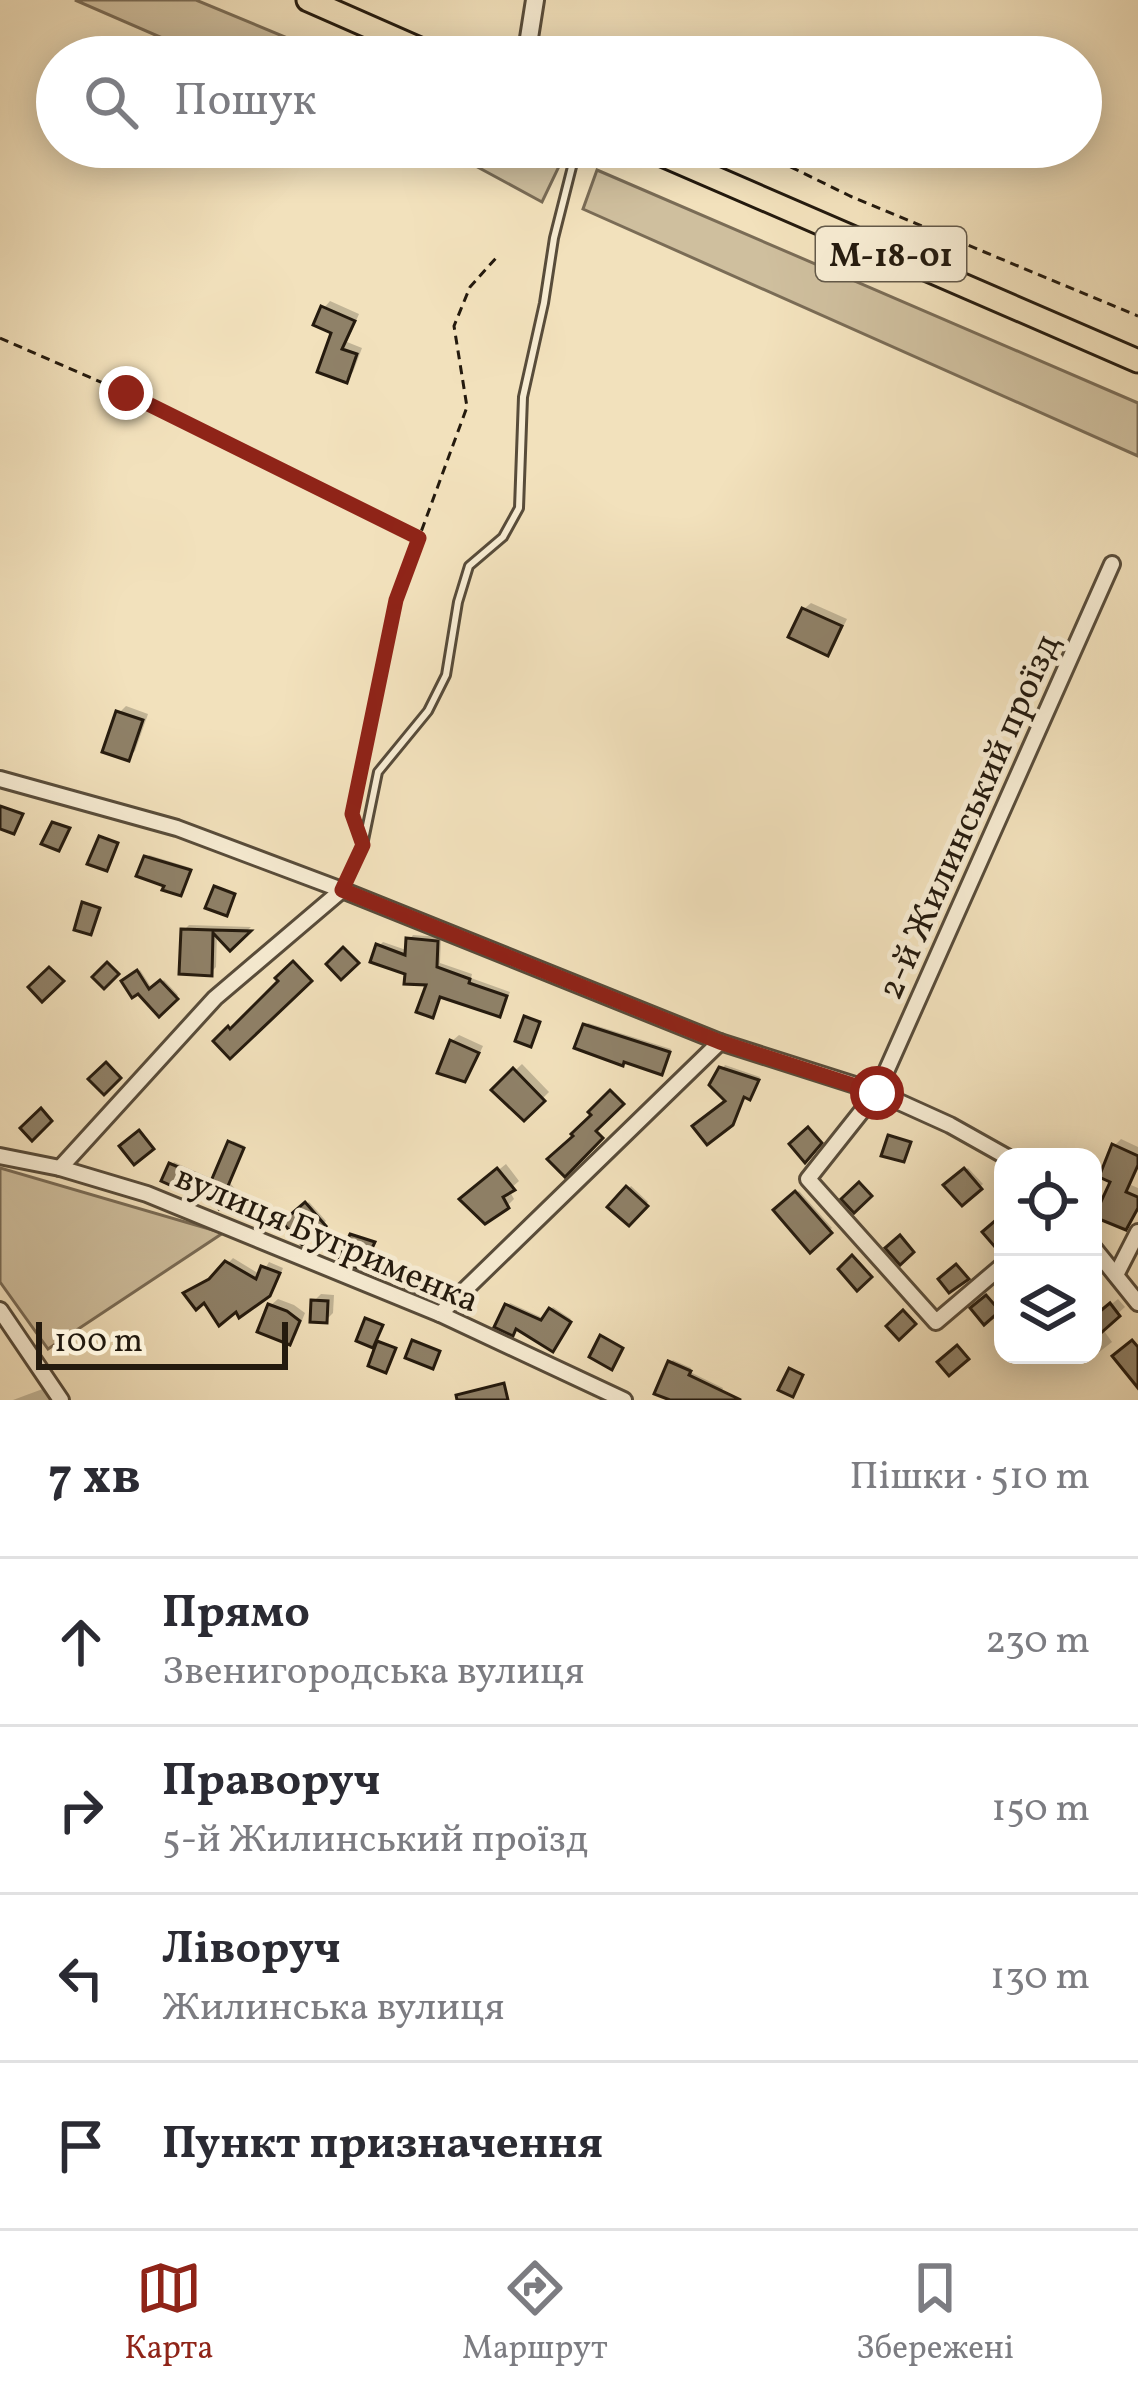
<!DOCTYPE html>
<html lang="uk">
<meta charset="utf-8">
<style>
body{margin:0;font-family:Vollkorn,serif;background:#f7f7f7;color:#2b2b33}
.controls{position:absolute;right:36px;bottom:36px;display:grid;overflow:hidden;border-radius:24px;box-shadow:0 6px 30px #0003}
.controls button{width:108px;height:108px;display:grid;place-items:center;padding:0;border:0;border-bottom:3px solid #e1e1e2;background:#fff;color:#2b2b33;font:60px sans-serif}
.scale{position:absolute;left:36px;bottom:30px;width:252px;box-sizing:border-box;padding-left:12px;border:6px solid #241a0e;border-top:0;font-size:33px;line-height:42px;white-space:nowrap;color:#241a0e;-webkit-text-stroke:9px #f7ecd3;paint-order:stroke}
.stop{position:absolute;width:36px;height:36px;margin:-27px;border:9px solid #8f2418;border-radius:50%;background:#fff}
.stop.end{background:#8f2418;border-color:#fff;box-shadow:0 3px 12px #0008}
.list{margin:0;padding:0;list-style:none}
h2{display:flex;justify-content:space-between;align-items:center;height:156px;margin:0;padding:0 48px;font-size:51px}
h2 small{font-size:39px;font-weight:400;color:#7c7c81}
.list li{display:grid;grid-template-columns:78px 1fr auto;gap:36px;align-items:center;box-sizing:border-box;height:168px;padding:0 48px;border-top:3px solid #e1e1e2}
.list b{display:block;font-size:45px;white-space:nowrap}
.list p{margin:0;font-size:39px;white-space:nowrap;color:#7c7c81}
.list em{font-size:39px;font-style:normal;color:#7c7c81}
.icon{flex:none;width:66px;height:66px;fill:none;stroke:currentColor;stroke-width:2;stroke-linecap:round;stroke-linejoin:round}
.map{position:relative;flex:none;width:1138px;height:1400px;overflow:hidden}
.search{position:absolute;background:#fff;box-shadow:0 6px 30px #0003;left:36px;right:36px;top:36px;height:132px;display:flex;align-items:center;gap:30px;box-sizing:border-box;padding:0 42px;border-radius:66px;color:#7c7c81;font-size:45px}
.sheet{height:828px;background:#fff}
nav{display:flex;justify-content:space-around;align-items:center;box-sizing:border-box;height:168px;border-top:3px solid #e1e1e2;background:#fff;font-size:33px;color:#7c7c81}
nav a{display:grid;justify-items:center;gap:6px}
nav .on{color:#8f2418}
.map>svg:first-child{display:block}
.green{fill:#cfbf9e;stroke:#7a6c56;stroke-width:3}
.shadow{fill:#0003}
.building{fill:#8f8168;stroke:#241a0e;stroke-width:3}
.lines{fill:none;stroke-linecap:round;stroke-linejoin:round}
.service-casing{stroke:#584c3a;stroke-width:12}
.minor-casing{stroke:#584c3a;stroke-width:20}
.tertiary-casing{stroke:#584c3a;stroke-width:22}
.trunk-casing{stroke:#241a0e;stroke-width:27}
.path{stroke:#241a0e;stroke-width:3;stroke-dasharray:9 6;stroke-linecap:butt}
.service{stroke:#f7ecd3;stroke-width:6}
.minor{stroke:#f7ecd3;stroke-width:14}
.tertiary{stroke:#f7ecd3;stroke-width:16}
.trunk{stroke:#f2e1bc;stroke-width:21}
.route{stroke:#8f2418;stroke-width:15}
.labels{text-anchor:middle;stroke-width:10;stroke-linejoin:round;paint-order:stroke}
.shield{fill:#f7ecd3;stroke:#635949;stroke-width:3}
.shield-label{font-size:33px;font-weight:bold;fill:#241a0e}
.street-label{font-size:36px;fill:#241a0e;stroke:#f7ecd3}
</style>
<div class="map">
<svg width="1138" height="1400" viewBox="0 0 1138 1400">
<rect width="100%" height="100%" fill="#f2e1bc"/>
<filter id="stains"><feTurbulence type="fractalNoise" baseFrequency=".00167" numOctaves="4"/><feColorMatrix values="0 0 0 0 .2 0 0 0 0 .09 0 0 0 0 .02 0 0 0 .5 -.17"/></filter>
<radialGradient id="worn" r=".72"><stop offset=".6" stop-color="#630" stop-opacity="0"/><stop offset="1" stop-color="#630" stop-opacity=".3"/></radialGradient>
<g class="green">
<path d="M75 0H196L333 57H206Z"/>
<path d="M477 147H550L563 158 542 202 472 164Z"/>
<path d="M597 170 1138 403V456L583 209Z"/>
<path d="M0 1168 223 1233 48 1349 0 1282Z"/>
</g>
<g class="shadow">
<path d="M330 301 359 314 347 342 362 348 353 372 346 379 335 331 324 308Z"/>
<path d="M811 603 847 619 834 646 828 652 804 609Z"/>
<path d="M126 706 148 714 135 751 128 758 119 713Z"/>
<path d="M149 855 191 868 182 890 147 858Z"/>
<path d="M189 925 251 927 230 947 217 933 216 967 210 973 184 930Z"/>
<path d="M413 935 441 937 440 963 472 974 471 978 510 992 503 1010 499 1014 442 995 432 1015 430 982 408 972 379 946 383 942 409 951V940Z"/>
<path d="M140 970 153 990 164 980 178 995 160 1013 127 979Z"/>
<path d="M588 1023 671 1049 664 1069 586 1026Z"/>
<path d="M459 1035 483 1046 471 1072 464 1079 452 1041Z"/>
<path d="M522 1064 549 1092 524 1117 495 1090Z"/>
<path d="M725 1065 760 1077 753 1093 728 1100 722 1069Z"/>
<path d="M1121 1139 1138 1147V1169L1131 1185 1138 1188V1209L1126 1226 1114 1181 1115 1145Z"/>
<path d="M233 1141 245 1146 229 1182 237 1191 219 1205 196 1173 190 1187 172 1165 174 1162 215 1180Z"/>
<path d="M506 1164 519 1181 509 1190 514 1199 507 1206 470 1193Z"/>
<path d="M968 1168 983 1184 962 1202 947 1185Z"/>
<path d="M631 1186 648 1202 629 1222 611 1207Z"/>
<path d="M799 1191 832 1228 810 1248 777 1210Z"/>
<path d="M309 1202 326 1221 303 1241 286 1222Z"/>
<path d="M233 1258 261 1275 269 1262 283 1268 275 1288 268 1294 204 1298 217 1275Z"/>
<path d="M321 1294 334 1295 333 1313 326 1320 314 1301Z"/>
<path d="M278 1299 294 1305 305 1313 296 1335 290 1341 271 1305Z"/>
<path d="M1118 1299 1125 1307 1102 1328 1112 1342 1089 1360 1085 1355H1093V1319Z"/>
<path d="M510 1303 545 1319 553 1307 571 1319 554 1346 517 1326 508 1306Z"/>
<path d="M673 1360 691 1368 690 1372 723 1388 718 1400 670 1363Z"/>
<path d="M48 1387 52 1400H13Z"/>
</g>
<g class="building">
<path d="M321 306 355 321 342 349 357 354 347 383 317 372 331 333 313 325Z"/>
<path d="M802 608 842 626 828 656 788 637Z"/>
<path d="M116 711 143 720 129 761 102 752Z"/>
<path d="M0 806 23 814 14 834 0 829Z"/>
<path d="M52 822 70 828 59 851 41 844Z"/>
<path d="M99 836 118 843 107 871 87 864Z"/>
<path d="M144 856 191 870 181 896 162 890 164 886 136 876Z"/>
<path d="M214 886 235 894 227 916 205 908Z"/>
<path d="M82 902 100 908 91 935 74 930Z"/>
<path d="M181 929 213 930 251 931 230 951 213 933 212 976 179 974Z"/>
<path d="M406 938 438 941 437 967 470 979 469 983 507 996 500 1017 440 997 433 1018 416 1012 426 985 404 984 405 974 370 962 376 944 405 955Z"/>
<path d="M343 947 359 963 341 980 326 964Z"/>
<path d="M293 961 312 981 230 1059 213 1041 228 1026 230 1029 278 981 275 978Z"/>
<path d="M107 962 119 974 104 989 92 977Z"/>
<path d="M49 967 64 981 42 1002 28 987Z"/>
<path d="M137 970 149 989 160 980 178 999 159 1017 138 994 132 998 121 981Z"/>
<path d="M524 1016 540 1022 531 1047 515 1041Z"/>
<path d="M583 1024 670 1052 662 1075 624 1062 623 1066 574 1048Z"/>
<path d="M450 1040 479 1053 465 1082 437 1073Z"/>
<path d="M106 1062 121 1078 104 1095 88 1079Z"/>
<path d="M719 1067 759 1080 750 1100 744 1097 733 1125 707 1145 692 1126 725 1101 709 1085Z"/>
<path d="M513 1068 545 1101 524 1121 491 1090Z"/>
<path d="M610 1090 624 1104 596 1131 603 1138 565 1177 547 1159 573 1136 571 1134 591 1115 588 1112Z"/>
<path d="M41 1108 52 1121 32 1141 20 1128Z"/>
<path d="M808 1127 822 1143 805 1163 789 1144Z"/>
<path d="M139 1130 154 1149 134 1165 119 1146Z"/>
<path d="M888 1135 911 1142 904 1162 881 1156Z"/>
<path d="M228 1141 244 1148 228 1186 236 1196 219 1209 195 1177 188 1193 161 1181 169 1163 211 1181Z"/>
<path d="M1112 1144 1138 1156V1165L1126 1192 1138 1197V1208L1126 1230 1094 1217 1110 1182 1099 1177Z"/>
<path d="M497 1168 515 1190 503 1197 509 1208 485 1224 459 1199Z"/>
<path d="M964 1168 982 1189 962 1206 943 1185Z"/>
<path d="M859 1182 872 1196 854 1213 841 1199Z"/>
<path d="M626 1186 648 1206 629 1226 607 1207Z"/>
<path d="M795 1191 832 1233 810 1253 773 1210Z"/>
<path d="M305 1202 326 1226 302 1245 282 1222Z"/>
<path d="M1003 1214V1240L995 1247 982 1232Z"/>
<path d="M350 1234 375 1242 362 1270 339 1260Z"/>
<path d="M900 1235 914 1252 900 1265 885 1248Z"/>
<path d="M852 1255 872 1277 857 1291 838 1269Z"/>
<path d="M225 1261 256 1279 261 1266 280 1273 270 1296 239 1318 236 1312 219 1326 204 1303 196 1310 183 1293 209 1279Z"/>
<path d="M956 1264 969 1279 949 1293 938 1279Z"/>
<path d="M414 1270 431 1277 423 1295 406 1288Z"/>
<path d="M986 1295 1000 1311 984 1325 970 1308Z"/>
<path d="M311 1300 328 1301 327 1323 310 1322Z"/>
<path d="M1110 1303 1120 1316 1093 1340V1317Z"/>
<path d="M268 1304 287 1311 300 1321 290 1345 257 1332Z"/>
<path d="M505 1304 541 1320 549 1308 571 1322 553 1352 516 1329 513 1336 494 1327Z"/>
<path d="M903 1310 916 1324 899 1340 886 1326Z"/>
<path d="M365 1318 383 1325 373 1348 356 1341Z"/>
<path d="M600 1335 623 1348 612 1370 589 1357Z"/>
<path d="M412 1340 440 1351 433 1369 405 1358Z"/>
<path d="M1132 1340 1138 1347V1388L1112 1356Z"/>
<path d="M377 1341 396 1348 386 1373 368 1366Z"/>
<path d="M957 1345 969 1359 949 1376 937 1362Z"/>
<path d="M668 1361 691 1371 689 1375 741 1400H670L654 1394Z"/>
<path d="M789 1368 803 1375 793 1397 778 1390Z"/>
<path d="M504 1383 508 1400H457L456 1395Z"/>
</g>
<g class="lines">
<defs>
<path id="service" d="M344 887 363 845 378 772 428 711 446 675 458 602 469 566 503 537 519 508 523 397 544 303 554 238 577 147"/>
<g id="minor">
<path d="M0 779 177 828 342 890 720 1042 877 1092 950 1125 1007 1157"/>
<path d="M0 1156 60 1168 147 1194 440 1314 624 1400"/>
<path d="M60 1168 215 998 342 890"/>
<path d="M1093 1247 1138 1303"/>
<path d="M1003 1265 936 1322 808 1179 877 1092 1112 564"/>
<path d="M1116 1275 1138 1232"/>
<path d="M0 1310 61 1400"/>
<path d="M440 1314 720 1042"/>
</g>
<path id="tertiary" d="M526 57 535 0"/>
<g id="trunk">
<path d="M308 0 438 57"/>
<path d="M644 147 1138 361"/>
</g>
</defs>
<use href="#service" class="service-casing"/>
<use href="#minor" class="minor-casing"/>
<use href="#tertiary" class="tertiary-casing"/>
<use href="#trunk" class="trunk-casing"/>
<g class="path">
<path d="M545 37 565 57"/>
<path d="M750 147 850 196 1138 316"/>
<path d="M0 338 126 393 419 538"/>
<path d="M355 821 352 814 396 600 467 407 454 326 470 287 496 258"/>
</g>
<use href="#service" class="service"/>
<use href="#minor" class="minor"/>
<use href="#tertiary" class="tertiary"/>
<use href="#trunk" class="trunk"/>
</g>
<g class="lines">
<path class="route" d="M126 393 419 538 396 600 352 814 363 845 342 890 720 1042 877 1093"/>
</g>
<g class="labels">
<rect class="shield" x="816" y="227" width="150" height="54" rx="9"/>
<g class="shield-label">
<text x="891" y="266">М-18-01</text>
</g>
<g class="street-label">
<text transform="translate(967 816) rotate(-66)" y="13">2-й Жилинський проїзд</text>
<text transform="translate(328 1237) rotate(23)" y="13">вулиця Бугрименка</text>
</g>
</g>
<rect width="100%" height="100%" filter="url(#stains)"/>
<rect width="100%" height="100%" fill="url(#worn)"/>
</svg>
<div class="controls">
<button><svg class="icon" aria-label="locate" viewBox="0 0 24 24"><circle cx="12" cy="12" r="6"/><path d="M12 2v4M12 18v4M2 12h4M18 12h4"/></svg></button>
<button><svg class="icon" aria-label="layers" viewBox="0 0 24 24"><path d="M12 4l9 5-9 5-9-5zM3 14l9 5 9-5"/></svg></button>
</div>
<div class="scale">100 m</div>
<div class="stop" style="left:877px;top:1093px"></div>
<div class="stop end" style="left:126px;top:393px"></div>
<div class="search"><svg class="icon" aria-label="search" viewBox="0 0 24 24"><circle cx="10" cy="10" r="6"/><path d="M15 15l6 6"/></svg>Пошук</div>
</div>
<section class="sheet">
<h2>7 хв<small>Пішки · 510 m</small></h2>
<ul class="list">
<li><svg class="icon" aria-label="ahead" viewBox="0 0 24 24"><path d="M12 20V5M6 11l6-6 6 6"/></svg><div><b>Прямо</b><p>Звенигородська вулиця</p></div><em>230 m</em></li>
<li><svg class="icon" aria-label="right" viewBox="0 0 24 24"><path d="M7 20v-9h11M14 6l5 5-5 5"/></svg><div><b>Праворуч</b><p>5-й Жилинський проїзд</p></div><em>150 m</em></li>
<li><svg class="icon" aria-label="left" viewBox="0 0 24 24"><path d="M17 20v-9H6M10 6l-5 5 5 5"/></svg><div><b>Ліворуч</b><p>Жилинська вулиця</p></div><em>130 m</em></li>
<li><svg class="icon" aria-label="arrive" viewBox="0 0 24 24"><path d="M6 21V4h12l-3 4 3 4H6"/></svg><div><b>Пункт призначення</b></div></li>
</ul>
</section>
<nav>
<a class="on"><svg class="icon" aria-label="map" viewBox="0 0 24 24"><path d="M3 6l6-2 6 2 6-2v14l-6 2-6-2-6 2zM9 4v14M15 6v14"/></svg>Карта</a>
<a><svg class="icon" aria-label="directions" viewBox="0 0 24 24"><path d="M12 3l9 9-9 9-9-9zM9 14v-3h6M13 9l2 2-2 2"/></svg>Маршрут</a>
<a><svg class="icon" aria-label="saved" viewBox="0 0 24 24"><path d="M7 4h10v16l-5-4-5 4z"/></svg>Збережені</a>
</nav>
